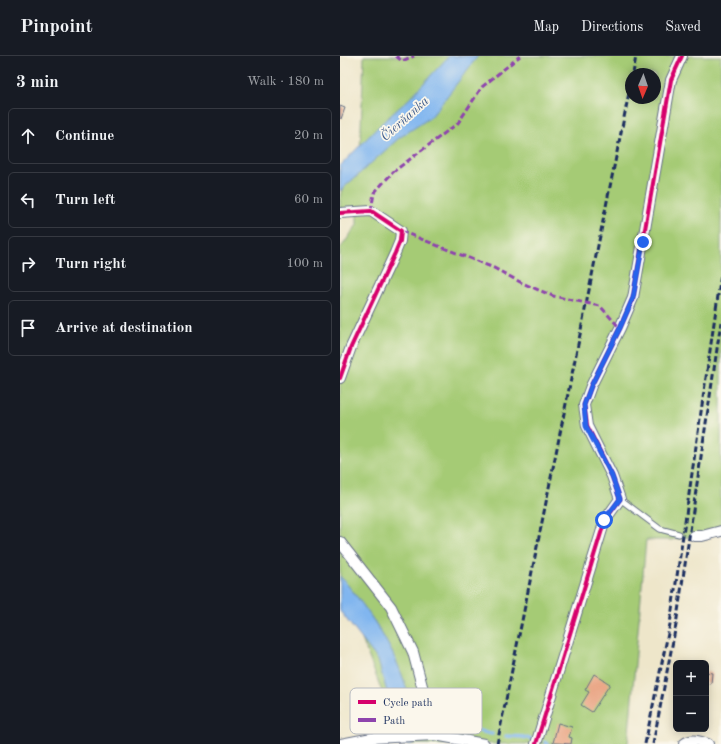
<!DOCTYPE html>
<meta charset="utf-8">
<style>
body{margin:0;font-family:"Old Standard TT",serif;background:#242831;color:#f1f3f6}
.controls{position:absolute;right:12px;bottom:12px;display:grid;overflow:hidden;border-radius:6px;box-shadow:0 2px 10px #0003}
.controls button{width:36px;height:36px;display:grid;place-items:center;padding:0;border:0;border-bottom:1px solid #363941;background:#171b24;color:#f1f3f6;font:20px sans-serif}
.compass{position:absolute;left:285px;top:12px;width:36px;height:36px;border-radius:50%;background:#171b24;box-shadow:0 2px 10px #0003;rotate:182deg}
.stop{position:absolute;width:12px;height:12px;margin:-9px;border:3px solid #2563eb;border-radius:50%;background:#fff}
.stop.end{background:#2563eb;border-color:#fff;box-shadow:0 1px 4px #0008}
.list{margin:0;padding:0;list-style:none}
h2{display:flex;justify-content:space-between;align-items:center;height:52px;margin:0;padding:0 16px;font-size:17px}
h2 small{font-size:13px;font-weight:400;color:#9ea1a6}
.list li{display:grid;grid-template-columns:26px 1fr auto;gap:12px;align-items:center;box-sizing:border-box;height:56px;margin:0 8px 8px;padding:0 8px;border:1px solid #363941;border-radius:6px}
.list b{display:block;font-size:15px;white-space:nowrap}
.list em{font-size:13px;font-style:normal;color:#9ea1a6}
.icon{flex:none;width:22px;height:22px;fill:none;stroke:currentColor;stroke-width:2;stroke-linecap:round;stroke-linejoin:round}
.map{position:relative;flex:none;width:381px;height:688px;overflow:hidden}
header{display:flex;align-items:center;gap:24px;box-sizing:border-box;height:56px;padding:0 20px;background:#171b24;border-bottom:1px solid #363941}
header strong{font-size:19px}
nav{display:flex;gap:22px;margin-inline-start:auto;font-size:14px}
main{display:flex}
aside{flex:1;background:#171b24}
.map>svg:first-child{display:block}
.green{fill:#a5cb75;stroke:#607d6a;fill-rule:evenodd}
.water{fill:#81b6ef;stroke:#4e72a6}
.lines{fill:none;stroke-linecap:round;stroke-linejoin:round}
.stream{stroke:#81b6ef;stroke-width:3.5}
.building{fill:#eaa787}
.lane-casing{stroke:#656f84;stroke-width:7}
.street-casing{stroke:#656f84;stroke-width:12}
.lane{stroke:#fff;stroke-width:5}
.street{stroke:#fff;stroke-width:10}
.rail{stroke:#1b2f5e;stroke-width:3;stroke-dasharray:6 3;stroke-linecap:butt}
.quiet{stroke:#8e44ad;stroke-width:3;stroke-dasharray:6 3;stroke-linecap:butt}
.cycleway-casing{stroke:#fbf7ec;stroke-width:6}
.cycleway{stroke:#d6006c;stroke-width:4}
.route{stroke:#2563eb;stroke-width:5}
.labels{text-anchor:middle;stroke-width:3.5;stroke-linejoin:round;paint-order:stroke}
.water-label{font-size:13px;font-style:italic;fill:#3a588a;stroke:#fbf7ec}
.key{fill:#fbf7ec;stroke:#b8bbc1;stroke-width:1}
.key-label{font-size:11px;fill:#1b2f5e}
</style>
<header>
<strong>Pinpoint</strong>
<nav><a>Map</a><a>Directions</a><a>Saved</a></nav>
</header>
<main>
<aside>
<h2>3 min<small>Walk · 180 m</small></h2>
<ul class="list">
<li><svg class="icon" aria-label="ahead" viewBox="0 0 24 24"><path d="M12 20V5M6 11l6-6 6 6"/></svg><div><b>Continue</b></div><em>20 m</em></li>
<li><svg class="icon" aria-label="left" viewBox="0 0 24 24"><path d="M17 20v-9H6M10 6l-5 5 5 5"/></svg><div><b>Turn left</b></div><em>60 m</em></li>
<li><svg class="icon" aria-label="right" viewBox="0 0 24 24"><path d="M7 20v-9h11M14 6l5 5-5 5"/></svg><div><b>Turn right</b></div><em>100 m</em></li>
<li><svg class="icon" aria-label="arrive" viewBox="0 0 24 24"><path d="M6 21V4h12l-3 4 3 4H6"/></svg><div><b>Arrive at destination</b></div></li>
</ul>
</aside>
<div class="map">
<svg width="381" height="688" viewBox="0 0 381 688">
<rect width="100%" height="100%" fill="#fbf7ec"/>
<filter id="ink" filterUnits="userSpaceOnUse"><feTurbulence type="fractalNoise" baseFrequency=".025" numOctaves="2"/><feDisplacementMap in="SourceGraphic" scale="8" xChannelSelector="R" yChannelSelector="G"/><feConvolveMatrix kernelMatrix="1 2 1 2 8 2 1 2 1" color-interpolation-filters="sRGB"/></filter>
<filter id="wash" filterUnits="userSpaceOnUse"><feTurbulence type="fractalNoise" baseFrequency=".012" numOctaves="4" result="noise"/><feDisplacementMap in="SourceGraphic" scale="16" xChannelSelector="R" yChannelSelector="G"/><feGaussianBlur stdDeviation="0.9" result="paint"/><feColorMatrix in="noise" values="0 0 0 0 0 0 0 0 0 0 0 0 0 0 0 0 0 1.4 0 .05"/><feComposite in="paint" operator="in"/></filter>
<g filter="url(#wash)">
<rect width="100%" height="100%" fill="#eee6ca"/>
<path class="green" d="M24 0H381V475L331 484H306L288 688H62L0 526V193L17 169V153H0C0 131 1 132 19 119ZM291 18H315V42H291Z"/>
<g class="water">
<path d="M109 0H138L91 61 59 82 0 135V110L42 67 69 43Z"/>
<path d="M0 520C37 563 80 629 72 688H55L57 671 38 604 0 555Z"/>
</g>
<g class="lines">
<g class="stream">
<path d="M67 653 79 659"/>
<path d="M98 665 152 678"/>
<path d="M166 680 183 681 191 683"/>
<path d="M205 686 208 688"/>
</g>
</g>
<g id="blocks">
<g class="building">
<path d="M0 50 5 52 1 63 0 62Z"/>
<path d="M366 616 372 617 371 628 366 627Z"/>
<path d="M254 618 270 628 252 656 241 649 249 636 245 634Z"/>
<path d="M218 667 232 671 229 681 232 682 231 688 213 687Z"/>
</g>
</g>
</g>
<g filter="url(#ink)">
<use href="#blocks" fill-opacity="0" stroke="#656f84" stroke-width="1"/>
<g class="lines">
<defs>
<path id="lane" d="M280 443 320 473 339 478"/>
<g id="street">
<path d="M0 157 31 155 61 175 60 185 55 197 11 291 0 322"/>
<path d="M354 480H362L381 475"/>
<path d="M0 486 51 551 73 596 95 679"/>
<path d="M1 688 32 682 95 679 144 688"/>
<path d="M196 688 265 464 280 443 272 420 247 370 244 349 251 330 280 272 293 242 331 24 342 0"/>
<path d="M344 688C351 682 360 685 368 688"/>
</g>
</defs>
<use href="#lane" class="lane-casing"/>
<use href="#street" class="street-casing"/>
<use href="#lane" class="lane"/>
<use href="#street" class="street"/>
<g class="rail">
<path d="M293 18 296 0"/>
<path d="M157 688 291 27"/>
<path d="M305 688 330 568 381 219"/>
<path d="M313 688 336 569 381 266"/>
</g>
<g class="quiet">
<path d="M56 0 62 5 74 0"/>
<path d="M31 155 34 137 53 116 118 67 142 31 180 0"/>
<path d="M61 175 154 212 182 227 213 240 260 250 280 272"/>
</g>
<defs>
<g id="cycleway">
<path d="M0 157 31 155 61 175 60 185 55 197 11 291 0 322"/>
<path d="M196 688 265 464 280 443 272 420 247 370 244 349 251 330 280 272 293 242 331 24 342 0"/>
</g>
</defs>
<use href="#cycleway" class="cycleway-casing"/>
<use href="#cycleway" class="cycleway"/>
</g>
</g>
<g class="lines" filter="url(#ink)">
<path class="route" d="M264 464 280 443 272 420 246 370 244 349 251 330 280 272 293 242 303 186"/>
</g>
<g class="labels">
<g class="water-label">
<text transform="translate(64 62) rotate(-42)" y="5">Čierňanka</text>
</g>
</g>
<rect x="10" y="632" width="132" height="46" rx="6" class="key"/>
<rect x="18" y="644" width="18" height="4" fill="#d6006c"/>
<rect x="18" y="662" width="18" height="4" fill="#8e44ad"/>
<g class="key-label">
<text x="43" y="650">Cycle path</text>
<text x="43" y="668">Path</text>
</g>
</svg>
<div class="controls">
<button>+</button>
<button>−</button>
</div>
<svg class="compass" viewBox="-18 -18 36 36"><path d="M0-13l5 13h-10z" fill="#e53935"/><path d="M0 13l5-13h-10z" fill="#9ea1a6"/></svg>
<div class="stop" style="left:264px;top:464px"></div>
<div class="stop end" style="left:303px;top:186px"></div>
</div>
</main>
